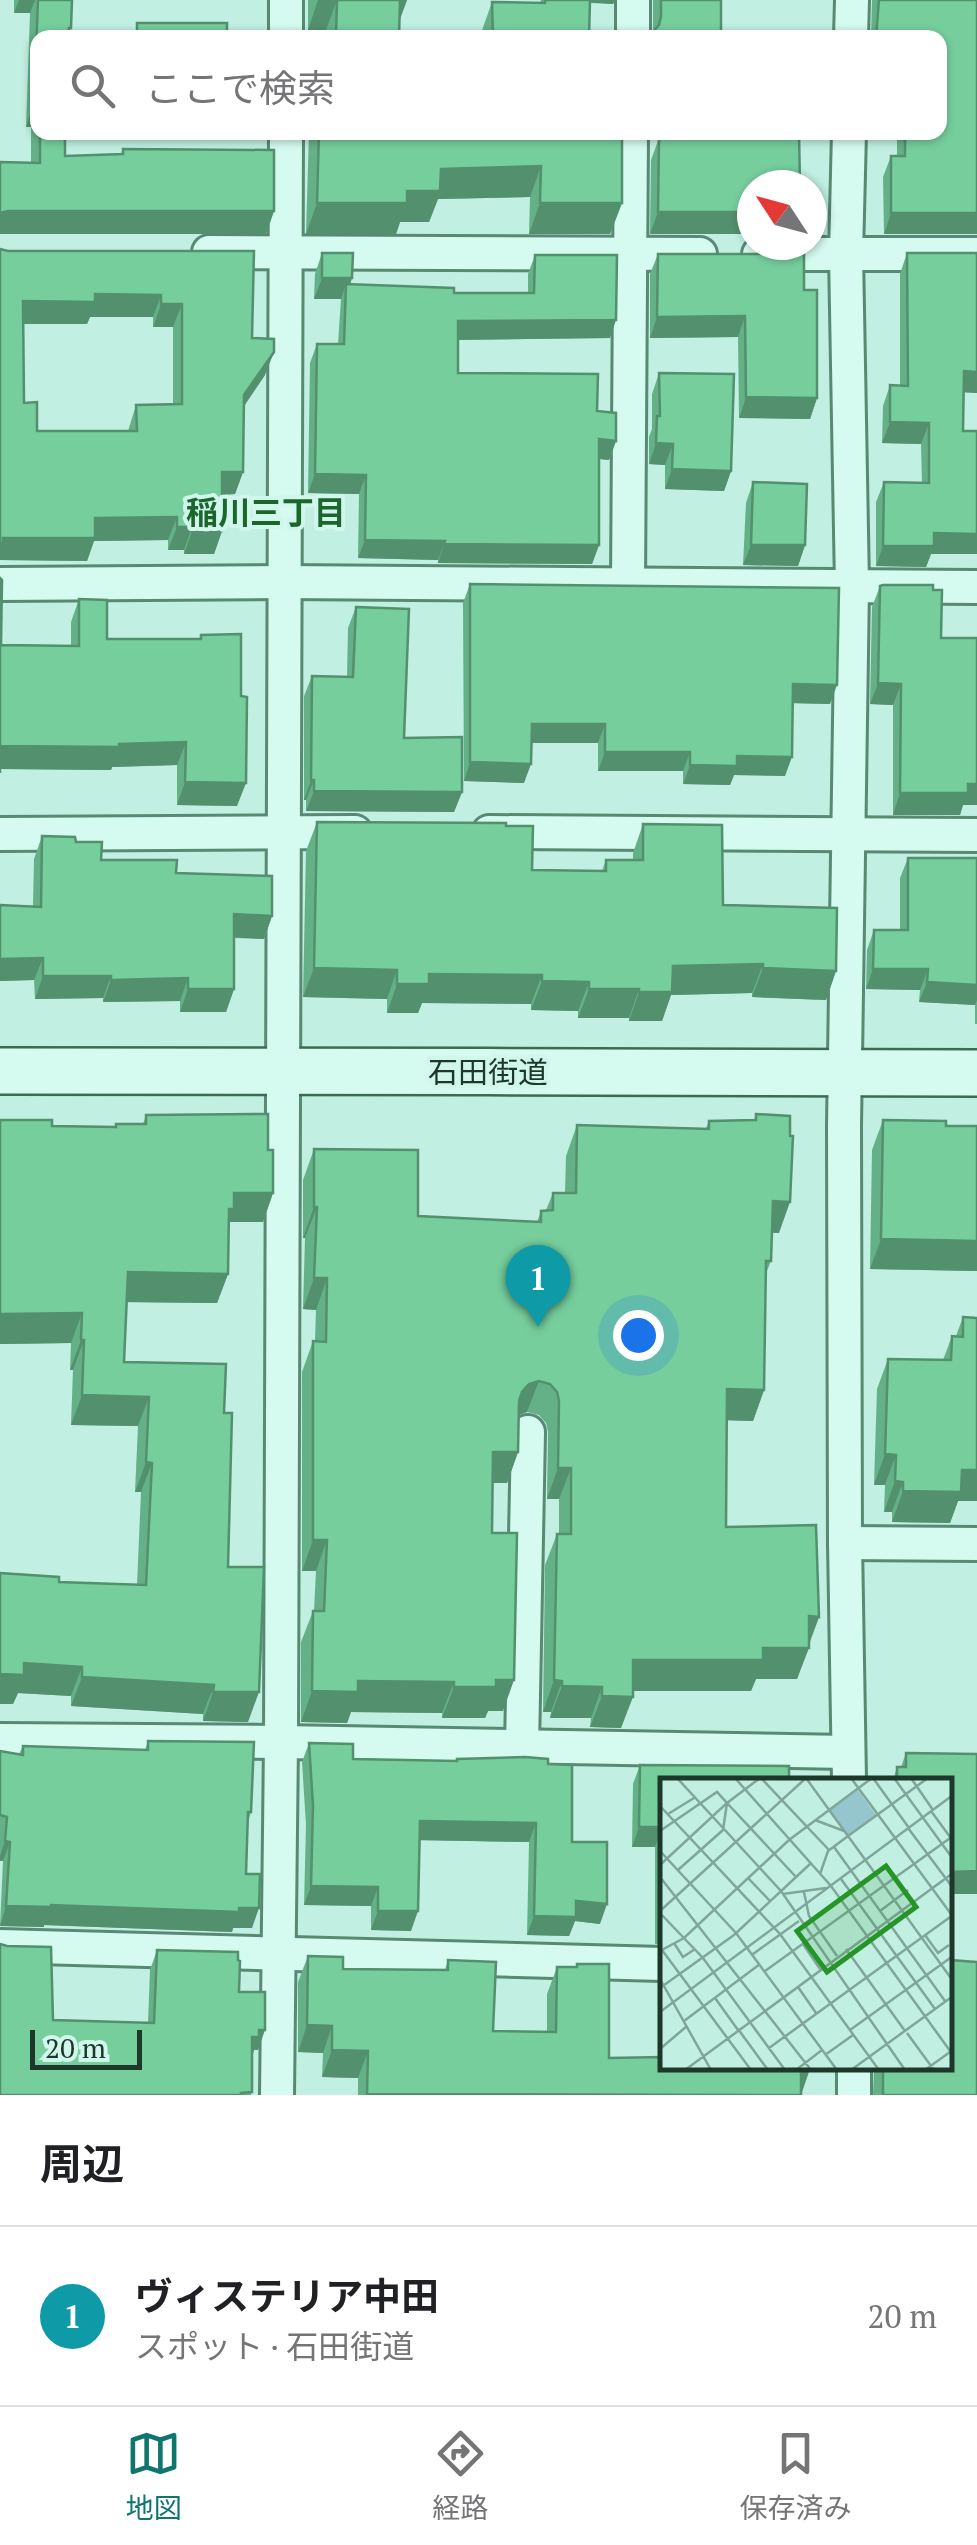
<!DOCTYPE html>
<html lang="ja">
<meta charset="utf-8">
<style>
body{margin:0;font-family:"PT Serif","Noto Sans JP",serif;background:#f6f6f6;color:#202124}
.compass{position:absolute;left:737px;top:170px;width:90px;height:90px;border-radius:50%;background:#fff;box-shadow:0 2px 8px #0004;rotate:306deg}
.scale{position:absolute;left:30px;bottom:25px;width:112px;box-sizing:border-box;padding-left:10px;border:5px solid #1d382b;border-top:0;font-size:28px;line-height:35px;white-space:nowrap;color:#1d382b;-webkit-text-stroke:8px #d1f6ec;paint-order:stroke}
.you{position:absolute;left:638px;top:1335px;width:35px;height:35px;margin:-25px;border:8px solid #fff;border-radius:50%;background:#1a73e8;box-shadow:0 0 0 15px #1a73e833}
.badge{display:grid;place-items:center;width:65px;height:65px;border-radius:50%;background:#0f766e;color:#fff;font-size:32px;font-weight:700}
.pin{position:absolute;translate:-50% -82px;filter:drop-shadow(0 2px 5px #0008)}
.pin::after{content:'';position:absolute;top:52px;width:35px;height:30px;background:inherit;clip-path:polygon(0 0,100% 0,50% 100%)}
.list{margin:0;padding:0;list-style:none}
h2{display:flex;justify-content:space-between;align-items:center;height:130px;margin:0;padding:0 40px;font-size:42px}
h2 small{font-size:32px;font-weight:400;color:#757577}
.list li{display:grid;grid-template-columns:65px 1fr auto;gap:30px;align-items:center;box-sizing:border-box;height:180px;padding:0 40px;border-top:2px solid #e0e0e0}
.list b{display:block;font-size:38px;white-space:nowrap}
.list p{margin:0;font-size:32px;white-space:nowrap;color:#757577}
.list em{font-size:32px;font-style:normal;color:#757577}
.icon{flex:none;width:55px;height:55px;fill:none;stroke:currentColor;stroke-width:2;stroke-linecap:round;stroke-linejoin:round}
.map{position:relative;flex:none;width:977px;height:2095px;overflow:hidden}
.search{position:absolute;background:#fff;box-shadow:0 2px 8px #0004;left:30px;right:30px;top:30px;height:110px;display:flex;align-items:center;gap:25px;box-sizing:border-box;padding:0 35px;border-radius:20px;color:#757577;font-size:38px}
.sheet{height:310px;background:#fff}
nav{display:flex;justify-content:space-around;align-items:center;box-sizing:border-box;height:140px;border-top:2px solid #e0e0e0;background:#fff;font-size:28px;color:#757577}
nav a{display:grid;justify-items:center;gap:5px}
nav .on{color:#0f766e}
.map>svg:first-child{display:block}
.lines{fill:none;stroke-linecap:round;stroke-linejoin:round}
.street-casing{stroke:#588973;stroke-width:38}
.secondary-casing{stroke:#3b6b54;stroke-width:50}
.street{stroke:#d5faef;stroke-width:32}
.secondary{stroke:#d5faef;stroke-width:45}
.wall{fill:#65b187;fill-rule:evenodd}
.shaded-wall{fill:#53906e}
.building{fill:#76ce9d;stroke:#53906e;stroke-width:2.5;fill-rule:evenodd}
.labels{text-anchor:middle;stroke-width:8;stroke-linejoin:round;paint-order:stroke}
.street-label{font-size:30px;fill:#1d382b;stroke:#d1f6ec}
.neighbourhood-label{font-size:32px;font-weight:bold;fill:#1b662d;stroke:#d1f6ec}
.inset-road{fill:none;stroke:#7fa699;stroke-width:2.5}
.view{fill:#269528;fill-opacity:0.15;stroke:#269528;stroke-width:5}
.inset-edge{fill:none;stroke:#1d382b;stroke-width:5}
</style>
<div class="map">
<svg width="977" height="2095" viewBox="0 0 977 2095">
<rect width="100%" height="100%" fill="#c1efe2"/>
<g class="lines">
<defs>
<g id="street">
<path d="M286 38V0"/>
<path d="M633 38V0"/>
<path d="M851 38 852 0"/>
<path d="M849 132 846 254 852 586 844 1126 845 1543 849 1780"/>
<path d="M209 252 700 254"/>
<path d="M759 254H977"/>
<path d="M0 584 284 582 977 587"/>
<path d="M628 585 631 132"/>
<path d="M489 832 977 835"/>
<path d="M0 834 355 832"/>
<path d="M845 1543 977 1544"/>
<path d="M0 1740 281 1742 848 1752"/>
<path d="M522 1748 528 1432"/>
<path d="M0 1946 662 1964"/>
<path d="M854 2068V2095"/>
<path d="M277 2095 281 1742 286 132"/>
</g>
<path id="secondary" d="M0 1071C326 1070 651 1073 977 1073"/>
</defs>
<use href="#street" class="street-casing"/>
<use href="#secondary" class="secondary-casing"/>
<use href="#street" class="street"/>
<use href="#secondary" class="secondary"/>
</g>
<g class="wall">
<path d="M14 0H72L38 38V132H65V156L121 154 123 149 274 211 266 234H0L31 163V127H26L30 13H14Z"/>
<path d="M308 0H407L399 21V38H325L326 30H308Z"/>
<path d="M541 0H615L613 4 590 3 589 38H481V33L492 2 540 3Z"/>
<path d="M653 0H721V38H650L653 31Z"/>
<path d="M872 0H977V234H884L883 177 891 156H897V132H940V38H871Z"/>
<path d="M309 132H622V203L610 234H529L530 197 438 199 429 222H400L396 234H306Z"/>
<path d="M676 132H799L752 234H650L651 160 659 138H676Z"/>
<path d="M8 251H254L252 338 265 375 244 406 243 472 235 494 222 495V531L214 554H184V550H168V540L94 541 87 561 0 560ZM90 317H153V327H173V404L136 405 128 431H37L24 403 23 324H87Z"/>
<path d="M322 253 352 278 350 284 454 293H528V274L535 255 610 338 458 340V373L597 411 616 441 609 460 599 459V545L592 564 438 563V560L358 558 359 494 308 493 310 363 317 344H338L341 299H314L315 274Z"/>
<path d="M907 253H977V393L964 392 963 431H977V554H931L926 567 876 566V502L884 482 922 483 921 444 882 443 883 406 890 385 900 386V274Z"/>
<path d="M658 254 804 290 817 398 810 419 739 418 738 337 650 338V274Z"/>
<path d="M659 373 731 471 724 491 665 489V465L649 464V437L652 429V394Z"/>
<path d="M753 482 805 545 798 566 743 565 746 503Z"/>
<path d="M470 584 830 704 793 703 785 776 734 775 730 785 683 784V771H598V743H532L524 783 464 781 463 603Z"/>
<path d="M880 586 941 638H977V805H963L960 815H893V705L870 704 872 607Z"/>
<path d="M79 599 107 639H199L201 635 237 806 177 805V765L112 767 111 770 0 769 1 645 71 646V622Z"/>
<path d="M356 607 404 738 462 792 454 812 306 811V800H304V696L312 676 347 677 348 628Z"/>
<path d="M317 822 506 826 532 870 602 871 606 860H633V853L643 824 723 905 836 971 826 1000 752 997V993L671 995 662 1021H629V1018H578V1011L531 1010V1004L422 1003 418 1013H387V999L303 997 306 851Z"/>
<path d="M42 836 76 842 101 860 176 873 272 916 264 939 234 938V989L226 1012H180V1001L103 1002V998L35 999 34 980 0 981V905L33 906 34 859Z"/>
<path d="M908 858H977V1024H975V1005L919 1002 920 990 866 989 867 950 874 930H900V878Z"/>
<path d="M756 1114 779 1233H772L771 1261 765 1276 764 1390 753 1421 727 1420 726 1527 819 1617 797 1679H756L751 1691H633L621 1728 590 1727 591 1718H550L551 1712H543L545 1565 557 1534H559V1499H547L548 1432 546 1423 539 1415 527 1412 519 1415 518 1452 507 1483H492V1533L503 1711H488L485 1718H442V1713L351 1712 347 1723 301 1722V1642L313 1611H314L316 1571H302V1372L313 1341H315L316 1310 303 1309 305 1238H303V1180L314 1149 418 1216 537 1222 541 1211 546 1210 553 1193H565L566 1156 577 1125 706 1128 709 1121 754 1120Z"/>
<path d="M146 1115 268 1150 273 1193 263 1222H229L228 1274 217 1303 126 1302 124 1362 224 1413 228 1567 248 1722 203 1721V1714L71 1706V1696L18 1693 13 1704H0V1573L59 1582 137 1585 141 1492H135L138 1426 71 1425 73 1370H70L71 1343 0 1344V1120L52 1126 115 1127 116 1124H143Z"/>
<path d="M883 1120 946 1126H977V1271L870 1269 872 1150Z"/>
<path d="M977 1296V1501H958L950 1523 892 1522V1512H884L885 1485H874L877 1389 888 1359 943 1360 952 1336H956L963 1317 977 1318Z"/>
<path d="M148 1741 251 1812 248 1822 246 1874 252 1928H233L232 1932 44 1925V1927L0 1926 3 1861H0V1751L19 1754 23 1746 145 1750Z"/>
<path d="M309 1743 353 1759 548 1764 572 1842 600 1924 575 1921 569 1936 527 1935 529 1842 419 1840 411 1931 371 1930V1906L304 1905 306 1825 302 1762Z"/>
<path d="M906 1753 977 1754V1894H950V1780H893L897 1767H901Z"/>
<path d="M640 1765 662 1780V1945L655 1944V1847H632L633 1784Z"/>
<path d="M157 1950 239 1992 258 2050H254L252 2057 251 2095H0L53 2020 148 2023 150 1970Z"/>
<path d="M308 1956 343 1969 445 1970 448 1960 493 2031 547 2032V1994L557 1967H576L577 1964 609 2058 660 2057 662 2050V2068L801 2095H358V2078L322 2077 323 2053 298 2052V1982Z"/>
<path d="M874 2068H950L977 2095H873Z"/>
</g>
<g class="shaded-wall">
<path d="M19 0H35L30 13H14Z"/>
<path d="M318 0H337L326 30H308Z"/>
<path d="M397 0H407L396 30Z"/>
<path d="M556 0H615L613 4Z"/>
<path d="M34 104H38V109L31 127H26Z"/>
<path d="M541 166 530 197 438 199 429 222H400L396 234H306L317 203 407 191 441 169Z"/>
<path d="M540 203H622L610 234H529Z"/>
<path d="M8 211H274L266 234H0V213Z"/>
<path d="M658 212H752V234H650Z"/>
<path d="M891 213H977V234H884Z"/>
<path d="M322 278H352L346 297V284L341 299H314Z"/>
<path d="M95 294 161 295 153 317H90L87 324H15L23 301Z"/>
<path d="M161 304H182L173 327H153Z"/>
<path d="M745 316 738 337 650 338 657 317Z"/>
<path d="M616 320 610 338 451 340 458 321Z"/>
<path d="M274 352 265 375 236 418 244 395Z"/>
<path d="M964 371 977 372V393L957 392Z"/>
<path d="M746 397 817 398 810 419 739 418Z"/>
<path d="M890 422 929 423 921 444 882 443Z"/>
<path d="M599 439 616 441 609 460 592 458Z"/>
<path d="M656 443 673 444 665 465 649 464Z"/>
<path d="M672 469 731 471 724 491 665 489Z"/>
<path d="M222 472H243L235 494 214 495Z"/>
<path d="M315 474 366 475 359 494 308 493Z"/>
<path d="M177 517 168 540 94 541 87 561 0 560V544L3 538 95 518Z"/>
<path d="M177 527H192L184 550H168Z"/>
<path d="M192 531H222L214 554H184Z"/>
<path d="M934 533 977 534V554H931L926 567 876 566 883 546Z"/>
<path d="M365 540 445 541 438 560 358 558Z"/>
<path d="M444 544 599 545 592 564 438 563Z"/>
<path d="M751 545H805L798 566 743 565Z"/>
<path d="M878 683 901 684 893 705 870 704Z"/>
<path d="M793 684 837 685 830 704 786 703Z"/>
<path d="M532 724H605L598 743H525Z"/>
<path d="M186 742 177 765 112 767 111 770 0 769V746Z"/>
<path d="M605 752H690L683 771H598Z"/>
<path d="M737 756 792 757 785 776 734 775 730 785 683 784 690 765Z"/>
<path d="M470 762 531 764 524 783 464 781Z"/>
<path d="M311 780H314L306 800H304Z"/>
<path d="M185 782 246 783 237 806 177 805Z"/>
<path d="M968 784H977V805H963L960 815H893L900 793Z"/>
<path d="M314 791 462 792 454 812 306 811Z"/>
<path d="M234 914 272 916 264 939 226 937Z"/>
<path d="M43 958 34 980 0 981V959Z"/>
<path d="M763 964 752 993 671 995 662 1021H629L639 992 673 966Z"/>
<path d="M314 968 397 970 387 999 303 997Z"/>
<path d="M763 968 836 971 826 1000 752 997Z"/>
<path d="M873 969H928L920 990 866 989Z"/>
<path d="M429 974 542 975 531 1004 422 1003 418 1013H387L397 984Z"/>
<path d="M43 976H111L103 998 35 999Z"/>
<path d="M188 978 180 1001 103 1002 111 980Z"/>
<path d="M542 981 589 982 578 1011 531 1010Z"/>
<path d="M927 982 977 985V1000L975 1005 919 1002Z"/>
<path d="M188 989H234L226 1012H180Z"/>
<path d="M589 989H639L629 1018H578Z"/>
<path d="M234 1193H273L263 1222H229L224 1238H218Z"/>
<path d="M773 1201 790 1202 779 1233 762 1232Z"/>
<path d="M314 1207H317L305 1238H303Z"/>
<path d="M881 1239 977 1241V1271L870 1269Z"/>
<path d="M128 1272 228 1274 217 1303 117 1302Z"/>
<path d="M314 1278H327L316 1310 303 1309Z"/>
<path d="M82 1313 71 1343 0 1344V1314Z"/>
<path d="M81 1340H84L73 1370H70Z"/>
<path d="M539 1381 527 1412 518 1415 510 1423 522 1392 529 1384Z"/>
<path d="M727 1389 764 1390 753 1421 715 1420Z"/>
<path d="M82 1395 149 1397 138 1426 71 1425Z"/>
<path d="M493 1452H518L507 1483H481Z"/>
<path d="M885 1454 896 1455 885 1485H874Z"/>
<path d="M146 1462 152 1463 141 1492H135Z"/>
<path d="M558 1468H571L559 1499H547Z"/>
<path d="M962 1470H977V1501H958L950 1523 892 1522 903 1491Z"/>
<path d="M895 1481 903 1482 892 1512H884Z"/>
<path d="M313 1540H327L316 1571H302Z"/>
<path d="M809 1616 819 1617 807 1648Z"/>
<path d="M763 1648H809L797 1679H756L751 1691H622L633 1660Z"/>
<path d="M24 1663 82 1667 71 1696 18 1693 13 1704H0V1674Z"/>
<path d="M82 1677 214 1685 203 1714 71 1706Z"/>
<path d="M496 1680H514L503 1711H488L485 1718H442L454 1687Z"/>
<path d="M554 1680 562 1681 551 1712H543Z"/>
<path d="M358 1681 454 1682 442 1713 351 1712 347 1723 301 1722 312 1691Z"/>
<path d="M562 1686 602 1687 591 1718H550Z"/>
<path d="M213 1692H259L248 1722 203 1721Z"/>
<path d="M602 1696 633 1697 621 1728 590 1727Z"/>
<path d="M420 1821 536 1823 529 1842 412 1840Z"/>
<path d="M639 1827H662L655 1847H632Z"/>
<path d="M5 1841 10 1842 3 1861H0V1856Z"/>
<path d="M977 1871V1894H950V1872Z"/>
<path d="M311 1886 378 1887 371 1906 304 1905Z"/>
<path d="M576 1901 607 1904 600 1924 575 1921 569 1936 527 1935 534 1916Z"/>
<path d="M51 1905 239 1908H259L252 1928H233L232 1932 44 1925V1927L0 1926 6 1906Z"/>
<path d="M378 1911H418L411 1931 371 1930Z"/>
<path d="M307 2025 332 2026 323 2053 298 2052Z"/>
<path d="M259 2030H265L258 2050H254L252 2057V2037Z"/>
<path d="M332 2050 368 2051 358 2078 322 2077Z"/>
<path d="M810 2069 801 2095V2070Z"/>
</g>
<g class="building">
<path d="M38 0H72L71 28H69V38H38V104H34Z"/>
<path d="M337 0H400L399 38H336Z"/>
<path d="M545 0H590L589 38H493L492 2 545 3Z"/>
<path d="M661 0H721V38H652V33L659 25 661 16Z"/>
<path d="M879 0H977V213H891V156H905V132H940V38H876Z"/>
<rect x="137" y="23" width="90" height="15"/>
<path d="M40 132H65V156L123 154V149L274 150V211H8L0 213V162L40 163Z"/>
<path d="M319 132H622V203H540L541 166 441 169 440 191H407V203H317Z"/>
<path d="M684 132H799L800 185H752V212H658L659 138H684Z"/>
<path d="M0 249 8 251H254L252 338 274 339V352L244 395 243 472H222V531H192V527H177V517L95 518V538H3V543L0 544ZM95 294 161 295V304H182V404L136 405 137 431H37V402L24 403 23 301 95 302Z"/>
<path d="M322 253H353L352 278H322Z"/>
<path d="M907 253H977V372L964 371 963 431H977V534L934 533V546H883L884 482 929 483V423L890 422V385L908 386Z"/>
<path d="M658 254H804V290H817V398L746 397 745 316 657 317Z"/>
<path d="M535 255H617L616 320 458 321V373L598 374 597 411 616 413V441L599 439V545L444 544 445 541 365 540 366 475 315 474 317 344H344L346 284 454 288V293H534Z"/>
<path d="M659 373 734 374 731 471 672 469 673 444 656 443 657 416H660Z"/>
<path d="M753 482 807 484 805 545H751Z"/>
<path d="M0 578 2 580 1 645 79 646V599L107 600V639H201V635L241 634V696L247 697 246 783 185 782 186 742 119 744V747L0 746V773Z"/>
<path d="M470 584 839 588 837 685 793 684 792 757 737 756V766L690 765V752H605V724H532L531 764 470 762Z"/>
<path d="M883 585H933V590H942L941 638H977V784H968V793H900L901 684 878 683 880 586Z"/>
<path d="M356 607 409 609 404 738 462 737V792L314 791V780H311L312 676 353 677Z"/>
<path d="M317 822 506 823V826H533L532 870 606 871V860H643V824L722 825 723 905 837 908 836 971 763 968V964L673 966 672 992H639V989H589V982L542 981V975L429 974V984H397V970L314 968Z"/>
<path d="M42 836 75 837 76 842H102L101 860H177L176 873 272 876V916L234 914V989H188V978L111 980V976H43V958L0 959V905L41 907Z"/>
<path d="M908 858H977V985L927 982 928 969H873L874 930H908Z"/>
<path d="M268 1114V1150H273V1193H234V1209H229L228 1274 128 1272 124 1362 226 1364 224 1413H232L228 1567H264L259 1692H213L214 1685 82 1677V1667L24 1663V1675L0 1674V1573L59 1577V1582L146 1585 152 1463 146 1462 149 1397 82 1395 84 1340H81L82 1313 0 1314V1120H52V1126L116 1127V1124H146V1115Z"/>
<path d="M756 1114 790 1116V1136H793L790 1202 773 1201 771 1261H766L764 1390 727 1389 726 1527 816 1525 819 1617 809 1616V1648H763V1660H633V1697L602 1696V1687L562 1686V1681L554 1680 557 1534H571V1468H558L559 1401 557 1392 550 1384 539 1381 529 1384 522 1392 519 1401 518 1452H493L492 1533H517L514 1680H496V1687H454V1682L358 1681V1692L312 1691 313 1611H324L327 1540H313V1341L326 1342 327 1278H314L317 1207H314V1149L418 1150V1216L541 1222V1211L553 1210V1193H576L577 1125 709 1129V1121L756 1120Z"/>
<path d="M883 1120 946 1121V1126H977V1241L881 1239Z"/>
<path d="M963 1317 977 1318V1470H962L961 1492 903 1491V1482L895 1481 896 1455 885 1454 888 1359 951 1360 952 1336 963 1337Z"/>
<path d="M148 1741 254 1742 251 1812H248L246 1874H260L259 1908H239V1912L51 1905V1907L6 1906 10 1842 5 1841 7 1817 0 1815V1751L23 1755V1746L148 1750Z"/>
<path d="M309 1743 353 1744V1759L457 1761V1759L525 1757 548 1759V1764L572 1765V1842H607V1904L576 1901V1917L534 1916 536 1823 420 1821 418 1911H378V1887L311 1886 313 1805Z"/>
<path d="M906 1753 977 1754V1871L950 1872V1780H897V1767H906Z"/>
<path d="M640 1765 789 1766V1780H662V1827H639Z"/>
<path d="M0 1944 7 1946 51 1947 53 2020 154 2023 157 1950 238 1952V1960L240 1961 239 1992H265V2030H259V2037H252V2092L241 2093V2095H0Z"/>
<path d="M308 1956 343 1957V1969L448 1970V1960L496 1962 493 2031 556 2032 557 1967H577V1964H609V2058L662 2057V2068H810V2069L801 2070V2095L367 2094 368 2051 332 2050V2026L307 2025Z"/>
<path d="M950 1960 977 1962V2095H883V2068H950Z"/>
</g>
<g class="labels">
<g class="street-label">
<text x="488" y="1083">石田街道</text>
</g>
<g class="neighbourhood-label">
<text x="266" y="524">稲川三丁目</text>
</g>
</g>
<g transform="translate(660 1778)">
<rect width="292" height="292" fill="#c1efe2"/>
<path d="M198 12 216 37 188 57 170 32Z" fill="#95c5cd"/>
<path class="inset-road" d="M17 0 121 113 245 292M75 0 171 108 293 277M101 0 169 72M191 0 291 136M213 0 249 50M234 0 293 81M251 0 273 32M67 25 136 99M0 28 120 156 219 292M271 33 293 63M8 36 34 20M155 42 184 53M248 50 293 110M0 53 57 14 67 25 0 87M174 69 285 223M0 73 76 155 177 292M18 92 63 52 67 25 100 0M160 96 168 73 188 58 293 203M0 99 151 292M88 100 110 123M181 101 275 231M144 114 149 138 177 178M123 116 166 110M0 133 146 0 188 58 268 0M220 133 248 112M0 135 43 180 125 292M265 157 278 175 289 167M14 165 23 179 35 171M143 166 160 191M186 171 245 253M2 172 91 292M0 173 24 160 129 62 212 0M93 176 139 143M105 193 293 58M0 201 51 292M138 209 156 235M0 210 74 157 150 86M55 220 78 252M0 234 293 17M24 243 100 186M78 251 108 292M190 252 293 178M247 255 274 292M109 270 293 137M0 271 27 248M165 277 193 257M25 292 293 95M136 292 162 272M191 292 293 218M265 292 290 274"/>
<path class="view" d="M226 88 256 129 167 194 137 153Z"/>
<rect width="292" height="292" class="inset-edge"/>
</g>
</svg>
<svg class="compass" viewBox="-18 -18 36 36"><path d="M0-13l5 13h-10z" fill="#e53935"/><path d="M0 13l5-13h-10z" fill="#757577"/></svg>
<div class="scale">20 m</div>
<div class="you"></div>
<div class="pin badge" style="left:538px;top:1327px;background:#0f9aa8">1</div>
<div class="search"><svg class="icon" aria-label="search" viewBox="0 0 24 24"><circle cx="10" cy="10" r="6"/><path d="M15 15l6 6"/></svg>ここで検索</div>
</div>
<section class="sheet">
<h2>周辺<small></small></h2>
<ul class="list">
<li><span class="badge" style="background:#0f9aa8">1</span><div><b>ヴィステリア中田</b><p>スポット · 石田街道</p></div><em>20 m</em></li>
</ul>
</section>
<nav>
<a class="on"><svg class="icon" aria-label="map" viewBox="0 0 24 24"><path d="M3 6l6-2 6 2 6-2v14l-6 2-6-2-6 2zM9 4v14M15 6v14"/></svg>地図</a>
<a><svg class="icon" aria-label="directions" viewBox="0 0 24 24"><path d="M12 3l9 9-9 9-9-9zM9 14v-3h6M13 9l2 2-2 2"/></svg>経路</a>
<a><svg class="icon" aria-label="saved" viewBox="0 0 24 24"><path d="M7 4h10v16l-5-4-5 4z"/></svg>保存済み</a>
</nav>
